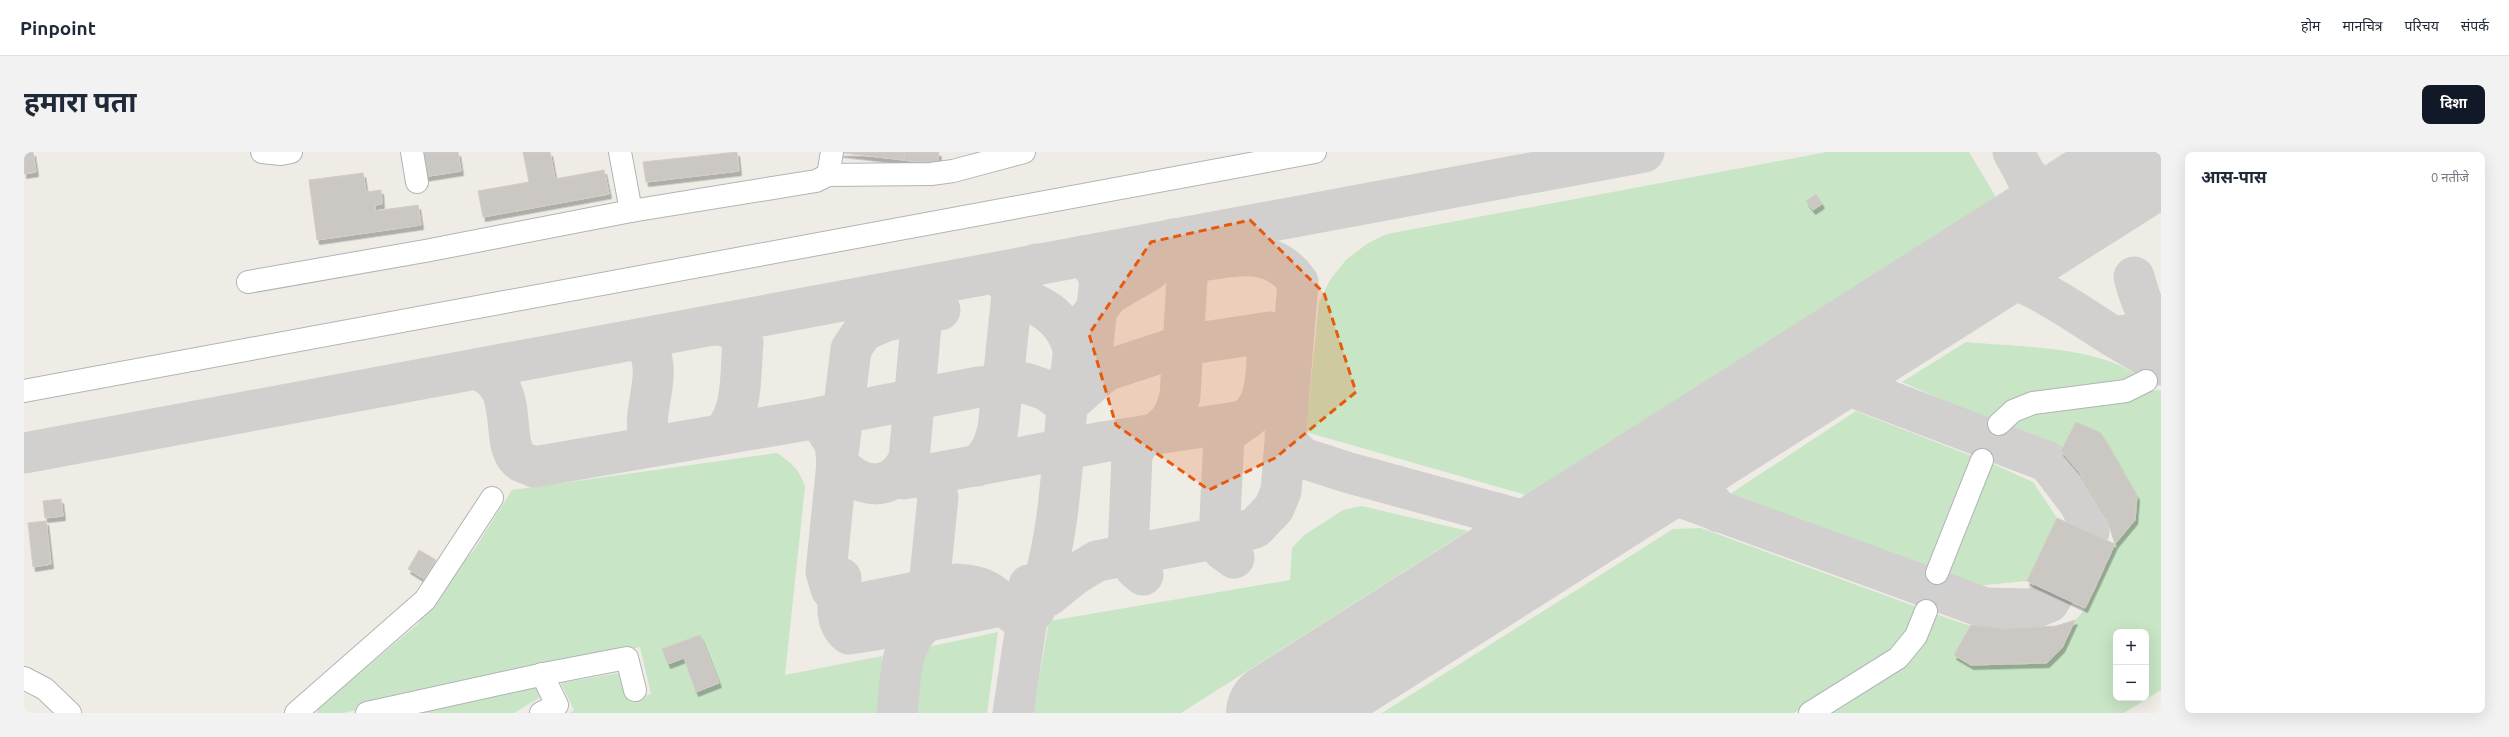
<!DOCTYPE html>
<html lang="hi">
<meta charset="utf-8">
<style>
body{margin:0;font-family:Ubuntu,"Noto Sans Devanagari",sans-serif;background:#f2f2f3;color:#1f2937}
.controls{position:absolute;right:12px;bottom:12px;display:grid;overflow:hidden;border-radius:8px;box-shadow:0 4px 16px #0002}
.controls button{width:36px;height:36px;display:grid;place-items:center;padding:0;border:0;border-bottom:1px solid #e0e1e3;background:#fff;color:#1f2937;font:20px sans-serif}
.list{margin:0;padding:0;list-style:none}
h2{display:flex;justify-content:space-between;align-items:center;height:52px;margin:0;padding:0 16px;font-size:17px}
h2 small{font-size:13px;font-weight:400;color:#747a83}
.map{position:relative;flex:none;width:2137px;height:561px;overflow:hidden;border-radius:8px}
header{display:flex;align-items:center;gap:24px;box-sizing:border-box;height:56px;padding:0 20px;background:#fff;border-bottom:1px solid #e0e1e3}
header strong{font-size:19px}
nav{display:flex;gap:22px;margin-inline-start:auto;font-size:14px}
.intro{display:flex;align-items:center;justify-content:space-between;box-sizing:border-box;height:96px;padding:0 24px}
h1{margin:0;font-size:28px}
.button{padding:10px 18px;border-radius:8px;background:#111827;color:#fff;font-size:14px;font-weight:700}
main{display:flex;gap:24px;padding:0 24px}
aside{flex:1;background:#fff;border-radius:8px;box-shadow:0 4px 16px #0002}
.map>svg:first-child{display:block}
.green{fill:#c8e5c5;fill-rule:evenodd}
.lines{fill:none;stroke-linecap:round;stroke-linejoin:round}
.taxiway{stroke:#d2d0ce;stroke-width:41}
.runway{stroke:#d2d0ce;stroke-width:102}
.building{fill:#cbc7c3;stroke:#d3cdc5;filter:url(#shadow)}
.minor-casing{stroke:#b1b4b7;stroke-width:24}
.minor{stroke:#fff;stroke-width:22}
.marked{fill:#e8590c;fill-opacity:0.2;stroke:#e8590c;stroke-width:3;stroke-dasharray:8 5;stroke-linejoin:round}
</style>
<header>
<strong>Pinpoint</strong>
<nav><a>होम</a><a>मानचित्र</a><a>परिचय</a><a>संपर्क</a></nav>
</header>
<div class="intro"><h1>हमारा पता</h1><a class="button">दिशा</a></div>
<main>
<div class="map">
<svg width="2137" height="561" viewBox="0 0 2137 561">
<defs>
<filter id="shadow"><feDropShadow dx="2.5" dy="4.5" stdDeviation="0" flood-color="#0004"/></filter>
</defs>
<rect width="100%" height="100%" fill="#efece6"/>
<g class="green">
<path d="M1803 0H1945L1972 45 1502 343 1282 280 1295 150 1306 128 1322 108 1344 91 1363 82Z"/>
<path d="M1942 190C1992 195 2070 194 2111 222L2097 232 1970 270 1878 230Z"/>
<path d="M2134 238 2137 239V538L2100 561H1802L1909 461C1925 466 1942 474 1959 476 1976 478 2039 478 2052 467 2068 454 2081 413 2091 392 2083 366 2060 314 2036 299 2020 289 2000 283 1983 276L1998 263 2072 251ZM2092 480H2122V546H2092Z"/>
<path d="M1832 259 1950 305 1906 418 1706 342Z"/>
<path d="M753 301C768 311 776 318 781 335L761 523 858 504 860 528 856 561H546L550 558 537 531 595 521 604 548 627 542 616 495 319 561H293L295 555 394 472 415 436 450 398 488 338Z"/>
<path d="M1967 311 2009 330 2033 366 2003 429 1951 434 1919 423Z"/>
<path d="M1338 354 1444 379 1157 561H1009L1025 469 1266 428 1268 396 1279 384 1319 358Z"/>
<path d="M1677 376 1893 455 1892 467 1865 501 1770 561H1358L1649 377Z"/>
<path d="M974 480 963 561H889L899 496Z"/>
<path d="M513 532 520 543 490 561H378Z"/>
</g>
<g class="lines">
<g class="taxiway">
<path d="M2137 1V0"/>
<path d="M2004 25C2020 43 2041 46 2064 46"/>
<path d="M1983 100C2019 60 2015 44 1989 0"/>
<path d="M1058 104 1065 108 1076 126 1065 231"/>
<path d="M2110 125C2115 140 2118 164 2136 165"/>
<path d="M1940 126C1952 124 1964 122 1977 124 2006 128 2063 168 2090 185L2108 182 2137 165"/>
<path d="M872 139C887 143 892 149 898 162L885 307C868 342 836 337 813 311L827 197 839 179 862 169 916 158"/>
<path d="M1064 168 1085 142 1126 118"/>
<path d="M692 173C706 174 713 179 719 191 716 220 720 260 698 282"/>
<path d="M2090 185 2137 213"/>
<path d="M611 188 620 190C642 220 617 254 625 287L635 293"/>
<path d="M451 217C501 231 472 295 498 310 502 312 507 313 510 315L788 267 800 274 811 292 813 311 802 420 807 437 816 447 831 452 932 432C962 433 969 442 990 462"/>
<path d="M1855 245 1840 237 1835 224 1834 208 1838 197 1860 177"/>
<path d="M792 266 955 235 1001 231 1022 238 1043 253 1081 219 1160 193 1246 180 1258 188 1264 195 1267 213"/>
<path d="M1261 282 1268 296 1279 306 1322 320 1490 366 1522 370 1551 368 1608 343 1629 340 1648 342 1961 456 2008 457 2025 450 2065 380 2063 367 2056 352 2024 310 1826 234 1792 229 1768 236"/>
<path d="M1129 283C1147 271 1150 265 1156 244L1164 111 1162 102 1149 87"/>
<path d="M0 301 1620 0"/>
<path d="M953 314C966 303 970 293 974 277L988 143 984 132 973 122"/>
<path d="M879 327 1079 290 1219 269"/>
<path d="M1695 360C1669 331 1667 308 1696 281"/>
<path d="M1210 406 1199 398 1195 386 1200 285C1208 274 1219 271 1228 262 1244 247 1242 214 1244 194"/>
<path d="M1119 423 1111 416 1104 402 1108 303 1113 291 1124 283"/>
<path d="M817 426C815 446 808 468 825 482L890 472 899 459 904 445 914 345 909 332 895 323"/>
<path d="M1448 438C1474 418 1512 391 1473 361"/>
<path d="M1010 459C1036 393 1038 313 1044 241 1045 230 1051 203 1048 193 1038 163 1015 152 988 143 993 128 1000 121 1012 112"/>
<path d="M890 472 1024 444 1050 423 1073 409 1195 386 1231 376 1250 356 1257 339 1274 130C1248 93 1210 104 1172 110"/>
<path d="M873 561C877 529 874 492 901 470"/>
<path d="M989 561 1002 474 1005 433"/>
</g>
<path class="runway" d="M1253 561 2137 0"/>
</g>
<g class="building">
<path d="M0 0H9L12 20 0 22Z"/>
<path d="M395 0H434L437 19 399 25Z"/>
<path d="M499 0H526L531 27 580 18 585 42 459 65 454 39 505 30Z"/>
<path d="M713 0 715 19 622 30 619 10Z"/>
<path d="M811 0H881L880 8Z"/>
<path d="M881 0H915L913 12 880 8Z"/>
<path d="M339 21 342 40 357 38 358 52 351 53V59L394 53 397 73 293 88 285 28Z"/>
<path d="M1792 42 1798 52 1789 58 1782 49Z"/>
<path d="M2052 270 2077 281 2113 344 2111 368 2091 392 2082 364 2055 320 2037 299Z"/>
<path d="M37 347 39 364 21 366 19 349Z"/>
<path d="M2033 366 2091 392 2061 456 2003 429Z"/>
<path d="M22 369 27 412 9 415 4 371Z"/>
<path d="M395 398 412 408 400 427 384 417Z"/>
<path d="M2051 468 2038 496 2023 511 1947 513 1930 503 1947 473 1982 477 2032 474Z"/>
<path d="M676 483 695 531 672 540 660 506 644 512 638 497Z"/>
</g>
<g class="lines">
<defs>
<g id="minor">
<path d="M238 0 257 2 267 0"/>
<path d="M388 0 393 30"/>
<path d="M596 0 607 59"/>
<path d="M804 23 907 22 929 19 1000 0"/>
<path d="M224 130 401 99 607 59 792 29 804 23 808 0"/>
<path d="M0 239 1291 0"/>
<path d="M1975 272 1989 259 2009 251 2102 239 2122 229"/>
<path d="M1913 421 1958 308"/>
<path d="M0 526 21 537 46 561"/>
<path d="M272 561 401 448 468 346"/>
<path d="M343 561 525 521 603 506 611 538"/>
<path d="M517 561 533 553 518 522"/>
<path d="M1786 561 1874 506 1892 484 1902 459"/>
</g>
</defs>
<use href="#minor" class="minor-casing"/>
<use href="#minor" class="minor"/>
</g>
<path class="marked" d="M1226 68 1300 141 1332 240 1251 306 1185 338 1092 273 1065 182 1127 90Z"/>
</svg>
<div class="controls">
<button>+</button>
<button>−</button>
</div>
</div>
<aside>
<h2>आस-पास<small>0 नतीजे</small></h2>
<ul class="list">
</ul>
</aside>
</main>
